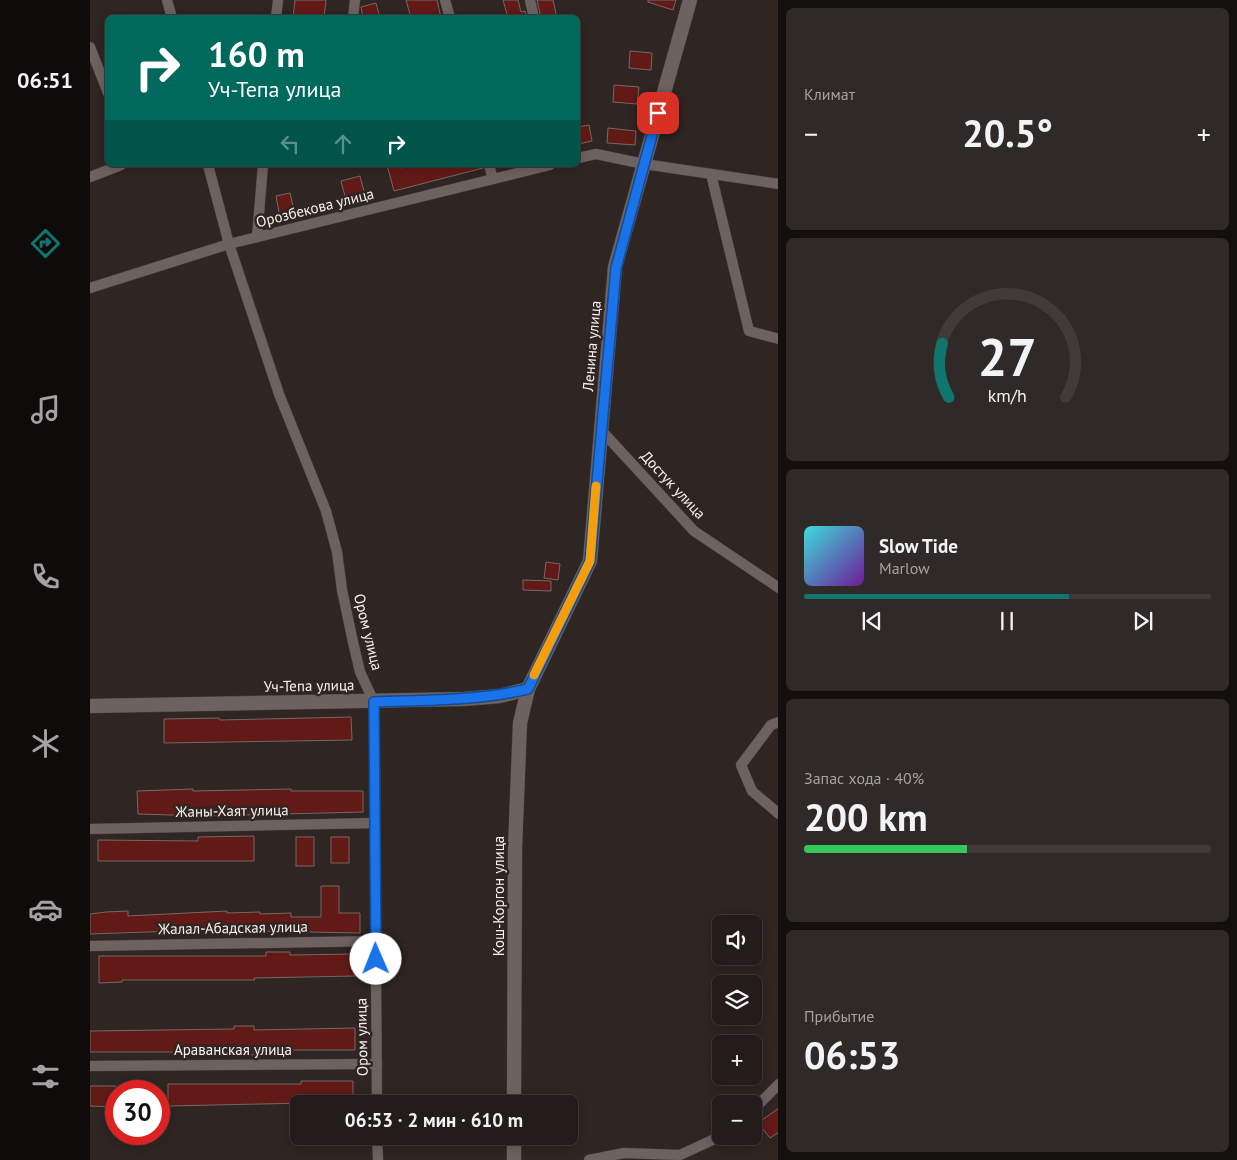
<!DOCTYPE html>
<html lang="ru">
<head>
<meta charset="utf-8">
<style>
	:root { --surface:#231c1a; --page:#2f2927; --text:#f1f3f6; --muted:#a3a1a2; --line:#403a39; --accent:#0f766e }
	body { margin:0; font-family:"PT Sans",sans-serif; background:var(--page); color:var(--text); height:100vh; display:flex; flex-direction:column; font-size:19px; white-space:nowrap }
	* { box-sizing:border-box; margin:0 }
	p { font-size:16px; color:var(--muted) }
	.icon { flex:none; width:28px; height:28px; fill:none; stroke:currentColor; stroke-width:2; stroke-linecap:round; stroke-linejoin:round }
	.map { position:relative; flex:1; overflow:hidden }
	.details { display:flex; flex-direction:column; gap:8px; padding:8px; background:#130f0e; width:459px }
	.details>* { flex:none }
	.banner { position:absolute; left:15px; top:15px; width:475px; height:152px; border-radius:8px; box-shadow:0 2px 12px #0003,0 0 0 1px var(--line); background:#00695c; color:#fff; overflow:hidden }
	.fabs { position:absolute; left:622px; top:915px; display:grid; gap:10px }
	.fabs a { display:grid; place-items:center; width:50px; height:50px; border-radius:8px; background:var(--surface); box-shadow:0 2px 12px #0003,0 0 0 1px var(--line); font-size:25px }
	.speed { position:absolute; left:15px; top:1080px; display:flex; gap:10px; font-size:25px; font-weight:700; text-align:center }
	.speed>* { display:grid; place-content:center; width:65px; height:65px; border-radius:50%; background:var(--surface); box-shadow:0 2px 12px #0003,0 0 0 1px var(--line); line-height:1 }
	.speed .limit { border:8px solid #d22; background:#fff; color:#111 }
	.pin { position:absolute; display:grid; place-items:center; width:42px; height:42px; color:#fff; margin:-21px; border-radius:10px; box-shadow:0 2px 8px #0006 }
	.me { position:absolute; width:55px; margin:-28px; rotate:359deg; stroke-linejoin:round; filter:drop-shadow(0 0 4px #0008) }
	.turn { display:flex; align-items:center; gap:18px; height:105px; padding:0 20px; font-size:22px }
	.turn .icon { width:65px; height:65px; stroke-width:2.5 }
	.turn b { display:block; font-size:35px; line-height:42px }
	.lanes { display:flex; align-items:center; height:48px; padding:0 20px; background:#0003; justify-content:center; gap:25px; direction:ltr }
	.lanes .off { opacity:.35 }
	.big { font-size:38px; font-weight:800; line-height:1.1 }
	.details .widget { flex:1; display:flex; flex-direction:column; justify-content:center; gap:8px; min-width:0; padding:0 18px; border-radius:8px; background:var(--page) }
	.details .dial { align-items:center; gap:0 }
	.dial svg { height:130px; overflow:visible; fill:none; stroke:var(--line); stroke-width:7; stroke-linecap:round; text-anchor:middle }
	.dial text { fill:var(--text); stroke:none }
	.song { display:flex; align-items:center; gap:15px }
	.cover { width:60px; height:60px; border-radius:8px; background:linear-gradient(135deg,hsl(180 70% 55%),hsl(280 70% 35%)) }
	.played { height:5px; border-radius:2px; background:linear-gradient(90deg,var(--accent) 65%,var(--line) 65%) }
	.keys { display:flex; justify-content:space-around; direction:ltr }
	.heat { display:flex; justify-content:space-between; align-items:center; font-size:28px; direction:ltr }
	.charge { height:8px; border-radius:4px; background:linear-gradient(90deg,#34c759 40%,var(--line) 0) }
	.trip { position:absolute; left:200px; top:1095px; width:288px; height:50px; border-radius:8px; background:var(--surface); box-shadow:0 2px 12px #0003,0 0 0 1px var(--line); font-weight:800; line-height:50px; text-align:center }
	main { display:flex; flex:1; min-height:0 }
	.tab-bar { display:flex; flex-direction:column; width:90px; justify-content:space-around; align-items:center; background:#0e0b0a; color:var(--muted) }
	.tab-bar .icon { width:35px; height:35px }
	.tab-bar .current { color:var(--accent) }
	.tab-bar b { font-size:22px; color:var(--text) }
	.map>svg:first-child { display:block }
</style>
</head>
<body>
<main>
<nav class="tab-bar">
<b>06:51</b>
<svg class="icon current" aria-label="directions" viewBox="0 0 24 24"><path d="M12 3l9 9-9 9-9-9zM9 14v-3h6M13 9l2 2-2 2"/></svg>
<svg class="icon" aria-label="music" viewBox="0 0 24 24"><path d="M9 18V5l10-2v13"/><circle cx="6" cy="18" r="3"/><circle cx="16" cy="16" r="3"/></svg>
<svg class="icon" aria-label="phone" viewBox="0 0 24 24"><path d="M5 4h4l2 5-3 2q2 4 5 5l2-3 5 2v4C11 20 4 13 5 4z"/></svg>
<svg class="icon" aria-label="climate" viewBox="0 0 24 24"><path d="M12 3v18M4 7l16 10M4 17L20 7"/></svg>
<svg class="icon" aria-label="car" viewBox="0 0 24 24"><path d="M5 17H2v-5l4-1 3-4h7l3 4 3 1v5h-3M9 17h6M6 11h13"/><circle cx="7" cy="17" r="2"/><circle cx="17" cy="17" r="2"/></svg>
<svg class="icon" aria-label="filters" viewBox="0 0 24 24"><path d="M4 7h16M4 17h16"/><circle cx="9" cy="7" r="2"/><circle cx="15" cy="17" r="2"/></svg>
</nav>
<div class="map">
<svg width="689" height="1160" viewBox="0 0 689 1160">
	<rect width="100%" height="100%" fill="#2f2523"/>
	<!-- building -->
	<g fill="#621a17" stroke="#756866">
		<path d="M205 0H236L234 18H203Z"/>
		<path d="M316 0H347L351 18H321Z"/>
		<path d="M413 0H428L431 12 435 11 437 18H418Z"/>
		<path d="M447 0H463L467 18H451Z"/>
		<path d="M558 0H586L583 10 558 2Z"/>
		<path d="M286 3 290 18H273L271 7Z"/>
		<path d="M540 51 562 53 561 70 539 68Z"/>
		<path d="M524 85 549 87 547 104 523 102Z"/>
		<path d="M499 125 502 141 488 144V127Z"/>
		<path d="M518 128 546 131 545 145 517 143Z"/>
		<path d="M297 165H310L311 168 324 165H392L393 168 304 191Z"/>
		<path d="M270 176 276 199 257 204 251 181Z"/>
		<path d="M200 193 205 215 190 218 186 196Z"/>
		<path d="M456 562 470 564 468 580 454 578Z"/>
		<path d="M433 580 461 581V591L433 590Z"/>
		<path d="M261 717 262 740 74 743V719L129 718 130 720Z"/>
		<path d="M103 789V791L201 789V791H273V812L114 816 48 814 47 791Z"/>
		<path d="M164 836V861H8V840L108 841V837Z"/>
		<rect x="206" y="837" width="18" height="29"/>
		<rect x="241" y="837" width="18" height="26"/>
		<path d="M231 886H249V913H270V933L115 930 0 934V914L16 912 38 911V916L137 911V913L170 912V914L201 913V917H231Z"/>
		<path d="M176 952H200V955L265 954 266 976 164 978 165 980H32V982L9 983V956H176Z"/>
		<path d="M144 1026H164V1030L265 1028V1050H199V1052H164V1055H144V1052H0V1031L144 1029Z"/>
		<path d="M211 1081H263V1102L78 1106V1084H211Z"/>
		<path d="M0 1086H26V1107L0 1106Z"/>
		<path d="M689 1108V1132L680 1138 668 1123Z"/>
	</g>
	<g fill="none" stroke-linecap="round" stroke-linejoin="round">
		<defs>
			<g id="street">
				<path d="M77 0 82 18"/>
				<path d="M355 0 360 18"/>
				<path d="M440 0 444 18"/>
				<path d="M186 18 188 0"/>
				<path d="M263 18 265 0"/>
				<path d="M0 47 18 93"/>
				<path d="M488 158 506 154 554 164 689 184"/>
				<path d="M118 165 139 244 189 394 236 511 247 552 252 590 263 642 270 672 284 702 287 1104"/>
				<path d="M399 165 403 179"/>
				<path d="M621 174 659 331 689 339"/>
				<path d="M0 177 31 165"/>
				<path d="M167 237 173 165"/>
				<path d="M0 288 139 244 460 165"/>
				<path d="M511 430 604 531 689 588"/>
				<path d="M689 722 681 725 651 765 662 791 689 814"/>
				<path d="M0 829 285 823"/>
				<path d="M0 946 286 941"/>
				<path d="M0 1066 287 1064"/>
				<path d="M664 1109 689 1084"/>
				<path d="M287 1136 288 1160"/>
				<path d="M499 1160 534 1153 590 1155 631 1136"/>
			</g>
			<g id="secondary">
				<path d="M0 706 374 699 410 696 438 689"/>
				<path d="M424 1104 425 848 430 723 438 689 500 561 525 267 600 0"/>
				<path d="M424 1160V1136"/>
			</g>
		</defs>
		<!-- street casing -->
		<use href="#street" stroke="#49403f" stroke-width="11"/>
		<!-- secondary casing -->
		<use href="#secondary" stroke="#49403f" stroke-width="15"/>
		<!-- street -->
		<use href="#street" stroke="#6e6261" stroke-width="10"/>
		<!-- secondary -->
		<use href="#secondary" stroke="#6e6261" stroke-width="14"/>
	</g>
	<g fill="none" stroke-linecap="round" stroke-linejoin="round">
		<defs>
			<path id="route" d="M286 959 284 702C335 700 387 701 438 689L500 561 526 268 568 113"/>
		</defs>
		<!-- route casing -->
		<use href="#route" stroke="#114b97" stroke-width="12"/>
		<!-- route -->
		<use href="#route" stroke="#1a73e8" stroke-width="9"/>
		<!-- slow -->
		<path stroke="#f59e0b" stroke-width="9" d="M444 675 500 561 506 486"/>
	</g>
	<g text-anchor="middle" stroke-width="5" stroke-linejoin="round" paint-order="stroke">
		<!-- street labels -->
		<g font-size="15" fill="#f9f1f0" stroke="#2f2523">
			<text transform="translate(225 208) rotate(-14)" y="5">Орозбекова улица</text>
			<text transform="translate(502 346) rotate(-85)" y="5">Ленина улица</text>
			<text transform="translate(583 485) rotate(47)" y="5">Достук улица</text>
			<text transform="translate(278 632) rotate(76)" y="5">Ором улица</text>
			<text transform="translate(219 686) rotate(-1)" y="5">Уч-Тепа улица</text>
			<text transform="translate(142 811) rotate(-1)" y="5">Жаны-Хаят улица</text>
			<text transform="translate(409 896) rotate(-90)" y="5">Кош-Коргон улица</text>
			<text transform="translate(143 928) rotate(-1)" y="5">Жалал-Абадская улица</text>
			<text transform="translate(272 1037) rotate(-91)" y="5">Ором улица</text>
			<text x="143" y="1055">Араванская улица</text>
		</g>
	</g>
</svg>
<div class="fabs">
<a><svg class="icon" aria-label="sound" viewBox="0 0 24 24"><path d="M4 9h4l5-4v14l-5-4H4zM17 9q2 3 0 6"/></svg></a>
<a><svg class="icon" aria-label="layers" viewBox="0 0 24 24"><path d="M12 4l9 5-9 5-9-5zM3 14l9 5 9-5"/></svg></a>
<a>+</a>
<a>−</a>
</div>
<div class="speed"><div class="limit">30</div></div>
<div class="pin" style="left:568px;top:113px;background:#d93025"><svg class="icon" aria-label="arrive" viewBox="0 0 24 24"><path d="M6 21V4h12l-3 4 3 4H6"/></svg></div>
<svg class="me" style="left:286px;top:959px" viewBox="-20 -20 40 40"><circle r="19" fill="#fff"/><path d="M0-13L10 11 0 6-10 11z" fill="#1a73e8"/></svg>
<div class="trip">06:53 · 2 мин · 610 m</div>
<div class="banner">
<div class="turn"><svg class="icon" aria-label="right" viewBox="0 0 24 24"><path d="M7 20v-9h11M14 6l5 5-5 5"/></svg><div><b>160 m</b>Уч-Тепа улица</div></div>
<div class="lanes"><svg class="icon off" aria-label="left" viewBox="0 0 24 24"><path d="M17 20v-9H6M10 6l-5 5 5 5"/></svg><svg class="icon off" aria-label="ahead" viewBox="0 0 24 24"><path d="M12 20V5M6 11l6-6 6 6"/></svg><svg class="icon" aria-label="right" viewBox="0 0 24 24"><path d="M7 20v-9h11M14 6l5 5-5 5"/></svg></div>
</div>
</div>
<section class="details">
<div class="widget"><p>Климат</p>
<div class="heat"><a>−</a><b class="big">20.5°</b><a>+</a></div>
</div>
<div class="widget dial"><svg viewBox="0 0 100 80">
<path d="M14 69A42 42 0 1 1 86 69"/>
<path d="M14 69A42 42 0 0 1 10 36" stroke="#0f766e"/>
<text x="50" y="56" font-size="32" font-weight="700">27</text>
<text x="50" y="72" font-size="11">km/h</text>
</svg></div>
<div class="widget">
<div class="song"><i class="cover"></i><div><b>Slow Tide</b><p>Marlow</p></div></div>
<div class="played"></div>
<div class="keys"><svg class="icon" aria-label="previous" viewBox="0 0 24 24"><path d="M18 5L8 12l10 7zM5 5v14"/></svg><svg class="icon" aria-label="pause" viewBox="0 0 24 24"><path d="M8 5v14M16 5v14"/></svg><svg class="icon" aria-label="next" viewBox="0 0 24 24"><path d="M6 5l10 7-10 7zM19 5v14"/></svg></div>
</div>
<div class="widget"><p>Запас хода · 40%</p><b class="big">200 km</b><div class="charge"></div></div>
<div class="widget"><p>Прибытие</p><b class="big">06:53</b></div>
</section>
</main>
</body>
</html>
